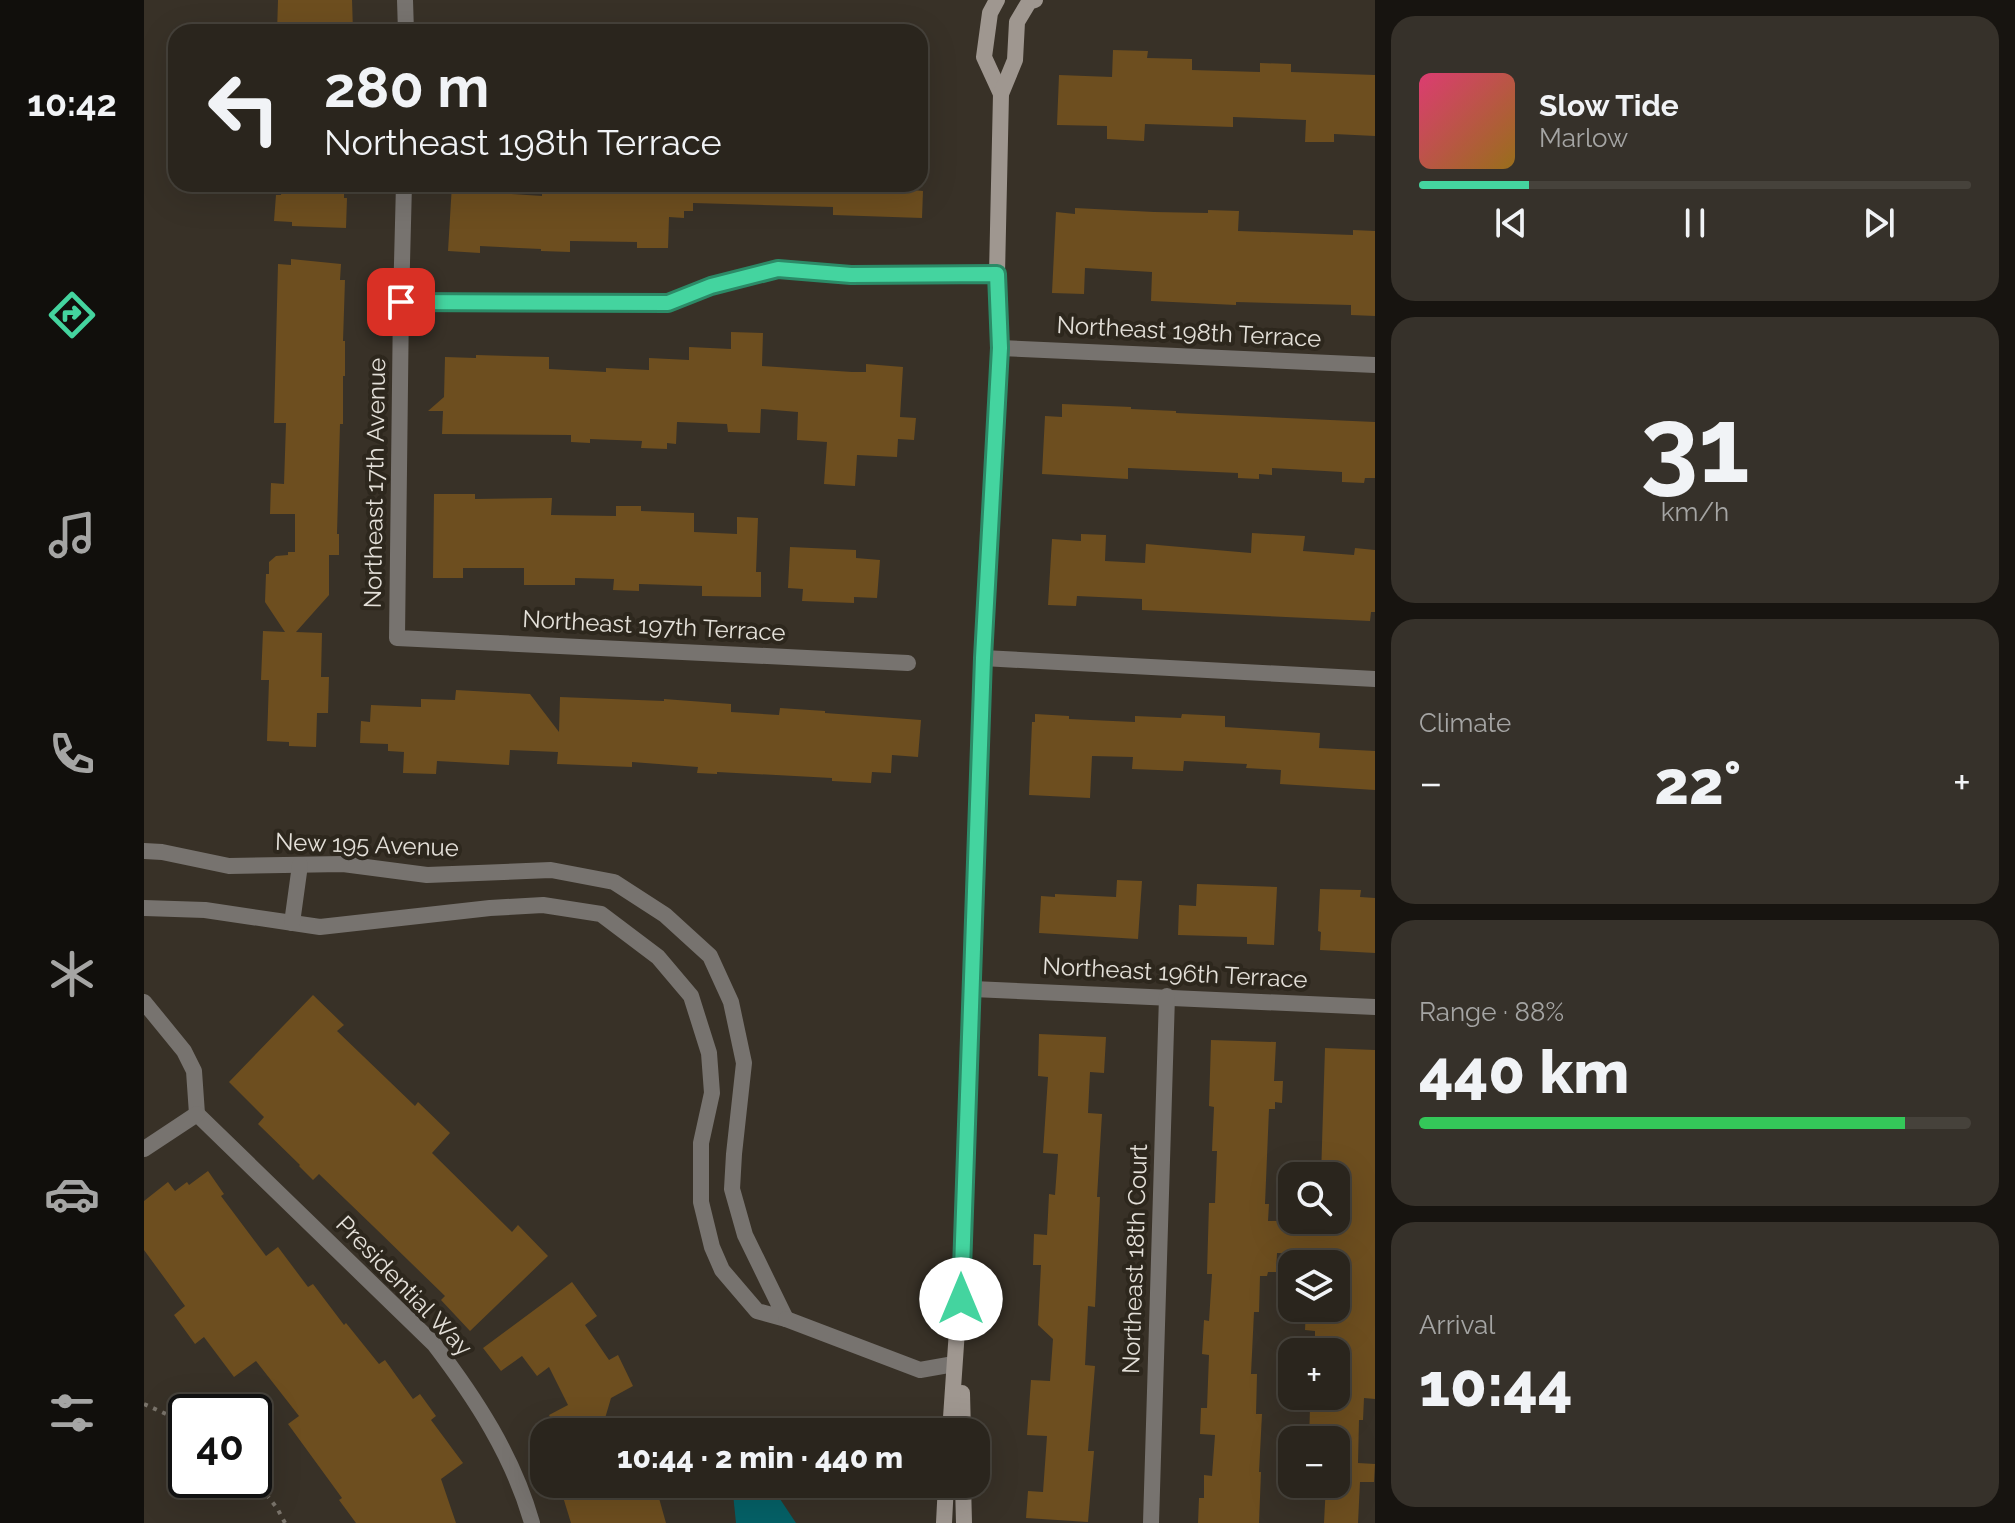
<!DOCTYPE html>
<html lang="en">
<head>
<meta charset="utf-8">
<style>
	:root { --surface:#2a251d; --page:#36312a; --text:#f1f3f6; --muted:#a5a5a4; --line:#46423b; --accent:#44d49f }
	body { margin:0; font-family:Raleway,sans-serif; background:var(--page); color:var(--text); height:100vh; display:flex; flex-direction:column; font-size:30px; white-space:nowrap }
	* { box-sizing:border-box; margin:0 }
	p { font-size:26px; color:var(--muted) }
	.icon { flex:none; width:44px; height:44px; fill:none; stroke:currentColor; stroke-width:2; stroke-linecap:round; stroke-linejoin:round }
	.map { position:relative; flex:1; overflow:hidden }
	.drawer { display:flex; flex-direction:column; gap:16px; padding:16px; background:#171410; width:640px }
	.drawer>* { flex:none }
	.guide { position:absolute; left:24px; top:24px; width:760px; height:168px; border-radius:24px; box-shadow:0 8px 32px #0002,0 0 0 2px var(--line); background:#2a251d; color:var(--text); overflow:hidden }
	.fabs { position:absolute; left:1134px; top:1162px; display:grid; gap:16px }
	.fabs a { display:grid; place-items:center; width:72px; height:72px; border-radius:16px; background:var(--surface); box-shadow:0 8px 32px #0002,0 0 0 2px var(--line); font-size:40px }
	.speed { position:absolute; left:24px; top:1394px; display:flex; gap:16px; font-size:40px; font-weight:700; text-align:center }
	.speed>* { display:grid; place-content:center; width:104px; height:104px; border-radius:50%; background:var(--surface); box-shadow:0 8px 32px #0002,0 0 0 2px var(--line); line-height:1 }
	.speed .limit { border:4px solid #111; border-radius:12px; background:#fff; color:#111 }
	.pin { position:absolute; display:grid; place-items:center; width:68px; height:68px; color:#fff; margin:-34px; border-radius:16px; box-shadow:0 4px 12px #0006 }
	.me { position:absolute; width:88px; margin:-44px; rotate:0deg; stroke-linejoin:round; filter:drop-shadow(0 0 6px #0008) }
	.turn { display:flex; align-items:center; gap:28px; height:168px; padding:0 24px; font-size:36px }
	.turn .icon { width:104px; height:104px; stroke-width:2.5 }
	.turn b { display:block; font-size:56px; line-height:68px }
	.big { font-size:60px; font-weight:800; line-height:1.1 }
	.drawer .widget { flex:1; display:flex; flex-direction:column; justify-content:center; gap:12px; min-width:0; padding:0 28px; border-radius:24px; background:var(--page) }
	.drawer .dial { align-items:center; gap:0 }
	.dial b { font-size:104px; line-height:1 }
	.song { display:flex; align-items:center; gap:24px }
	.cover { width:96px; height:96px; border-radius:12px; background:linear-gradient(135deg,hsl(340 70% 55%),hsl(40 70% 35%)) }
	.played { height:8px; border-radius:4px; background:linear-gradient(90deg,var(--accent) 20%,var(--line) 20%) }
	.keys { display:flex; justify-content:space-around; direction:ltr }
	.heat { display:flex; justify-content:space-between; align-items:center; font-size:44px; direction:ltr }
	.charge { height:12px; border-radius:6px; background:linear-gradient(90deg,#34c759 88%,var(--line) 0) }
	.trip { position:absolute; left:386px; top:1418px; width:460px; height:80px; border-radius:24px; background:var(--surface); box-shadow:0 8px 32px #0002,0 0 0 2px var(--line); font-weight:800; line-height:80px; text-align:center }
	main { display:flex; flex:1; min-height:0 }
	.menu { display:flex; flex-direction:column; width:144px; justify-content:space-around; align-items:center; background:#110f0c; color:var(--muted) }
	.menu .icon { width:56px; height:56px }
	.menu .on { color:var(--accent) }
	.menu b { font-size:36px; color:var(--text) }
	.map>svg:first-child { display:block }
</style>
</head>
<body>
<main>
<nav class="menu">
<b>10:42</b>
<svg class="icon on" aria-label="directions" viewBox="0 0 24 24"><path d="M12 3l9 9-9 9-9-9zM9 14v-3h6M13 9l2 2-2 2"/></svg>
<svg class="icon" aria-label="music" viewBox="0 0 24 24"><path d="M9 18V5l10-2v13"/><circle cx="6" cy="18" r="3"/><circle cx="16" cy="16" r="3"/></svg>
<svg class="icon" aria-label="phone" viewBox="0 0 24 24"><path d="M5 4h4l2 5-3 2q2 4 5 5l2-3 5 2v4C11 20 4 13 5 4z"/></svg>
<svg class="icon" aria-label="climate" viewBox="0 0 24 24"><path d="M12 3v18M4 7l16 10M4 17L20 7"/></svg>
<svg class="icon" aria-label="car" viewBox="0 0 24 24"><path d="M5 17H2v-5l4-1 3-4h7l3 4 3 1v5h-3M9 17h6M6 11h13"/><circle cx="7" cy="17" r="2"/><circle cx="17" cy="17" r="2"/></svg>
<svg class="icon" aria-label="filters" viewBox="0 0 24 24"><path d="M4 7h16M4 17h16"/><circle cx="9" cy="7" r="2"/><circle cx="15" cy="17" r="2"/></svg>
</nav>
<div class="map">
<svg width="1231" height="1523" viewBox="0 0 1231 1523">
	<rect width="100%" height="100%" fill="#383127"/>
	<!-- water -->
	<path fill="#056167" d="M588 1484H626L652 1523H592Z"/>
	<!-- building -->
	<g fill="#6d4e1f">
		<path d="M134 0H208L209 32H133Z"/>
		<path d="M969 50 1004 51 1003 58 1048 59V70L1116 72V63L1147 64V72L1231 75V136L1190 134V142H1161L1162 120 1089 117V127L1001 124 1000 141 963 139V126L913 125 915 75 968 77Z"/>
		<path d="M138 184H200V198H203L202 228 148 226V222L130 221 132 195H137Z"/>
		<path d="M308 184H341L340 192 398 196V184H769L768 190 779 191 778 218 689 215V207L549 203V211H540V218L525 217 524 248H493V242L426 241V252L397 251V249L336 246V253L304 251Z"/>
		<path d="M931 208 1010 212 1064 213V210L1095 211 1094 231 1209 235V230L1231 231V316L1207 315V305L1092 302V305L1007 301 1008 272 941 268 940 294 908 293 912 212 931 214Z"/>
		<path d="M147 259 197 264 196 280H201L199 341H201V376H199V424H196L193 534H195V555H185V595L152 632 178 633 177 677H185L184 713H173L172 747 145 746V742L123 741 125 680H117L119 631 141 632 121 602 122 574H125V562L132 556 144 555V552H151V514H126L127 483 140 484 142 423H130L134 264 147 265Z"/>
		<path d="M587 332 619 333 618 366 708 372H722V364L759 367 756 417 772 418 770 440 754 439 753 457 713 455 711 486 680 484 683 442 653 440 654 412 617 409 616 433 584 432 583 424 533 422 532 444 523 443V449L497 448 498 441 446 439V443L427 442V435L298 434 299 411H284L300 397 301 357 332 358V355L405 357V369L462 372V368L505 370V358L545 360V347L587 349Z"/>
		<path d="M918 404 987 407V409L1032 411V413L1231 422V478H1221L1220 483 1198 482V472L1128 468V475L1115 474V479L1094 478V473L984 468V479L898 474 901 416 918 417Z"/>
		<path d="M290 494H331V499L408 498 407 515 472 516V506H497V511L550 513V532L593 534V517L614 518 612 572H617V597L558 596V586L495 584V591L469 590 470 579 431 578V585H380V568H319V578H289Z"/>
		<path d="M1108 533 1161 536 1159 551 1210 555 1211 548 1231 550V612H1227L1226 621 998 610V599L933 596 932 606 904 605 908 539 937 541V534L962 535 961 561 1001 563 1002 544 1107 553Z"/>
		<path d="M646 547 712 550V558L736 560 733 598 710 597V603L658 601 659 589 644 588Z"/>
		<path d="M312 690 386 694 415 732 416 697 520 701V699L587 704V712L635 715 636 708 681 711V713L777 720 774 757 748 755 747 773 728 772 727 783 688 781V778L573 772V774L553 773 554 767 488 762V767L413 764 414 752 366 750 365 765 293 761 292 774 259 773 260 752 244 751V744L216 743 217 721 226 722 227 705 277 707V699L311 700Z"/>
		<path d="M891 714 925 716V719L991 722V716L1037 718 1038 714 1081 716V727L1176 733 1175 748 1231 751V790L1136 784 1137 770 1102 768 1103 764 1040 761 1039 771 988 769 989 757 948 756 946 798 885 795 888 722H891Z"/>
		<path d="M973 880 998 881 994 939 895 933 897 896 911 897V894L972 897Z"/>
		<path d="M1053 884 1133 887 1130 945 1103 944V937L1034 935 1035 905 1052 906Z"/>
		<path d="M1176 889 1217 890 1216 897 1231 898V953L1176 950 1177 932 1174 931Z"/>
		<path d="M169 995 200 1025 193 1031 271 1106 274 1102 306 1133 288 1153 368 1232 374 1225 404 1256 326 1331 297 1300 301 1296 229 1226 175 1174 169 1180 155 1166 156 1165 114 1124 120 1117 85 1082Z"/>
		<path d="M895 1034 962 1037 960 1073 946 1072 944 1113 958 1114 953 1197H956L951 1307 944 1306 941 1365 951 1366 944 1451H950L944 1522 882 1518 884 1491 899 1492 903 1436 883 1435 887 1380 906 1381 909 1339 894 1325 897 1265H889L890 1234 903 1235 905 1194 911 1195 914 1154 899 1153 904 1077 894 1076Z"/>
		<path d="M1067 1040 1132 1042 1130 1081H1139L1138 1103 1131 1102V1109H1125L1121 1204H1125L1124 1221 1192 1220V1176H1177L1181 1048 1231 1050V1399L1220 1398 1219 1420H1215L1214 1463 1231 1464 1230 1482H1216L1214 1523H1180L1182 1484H1192V1440H1165L1166 1408H1173V1396H1192V1352H1187V1338H1171V1331L1161 1330 1162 1308H1192V1264H1189V1254L1133 1253 1132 1272H1124L1123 1276H1116L1115 1312H1110L1107 1374H1113L1112 1414H1118L1115 1472H1117L1115 1523H1054L1055 1498H1060V1475L1068 1476 1071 1435 1056 1434 1057 1408H1063L1065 1355 1058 1354 1060 1320 1065 1321 1068 1274H1063L1065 1203H1071L1073 1151H1068L1070 1107 1065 1106Z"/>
		<path d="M64 1171 80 1194 77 1196 122 1256 134 1247 164 1287 169 1284 200 1325 202 1323 235 1364 241 1360 269 1399 276 1394 292 1416 287 1420 319 1463 297 1479 312 1523H212L195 1500 198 1498 144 1424 155 1416 112 1361 90 1377 60 1337 51 1344 30 1315 41 1306 0 1250V1201L24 1182 31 1191 43 1182 45 1185Z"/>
		<path d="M428 1282 453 1316 441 1325 465 1360 474 1355 489 1386 467 1398 457 1432H414L405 1415 424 1405 405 1367 393 1376 378 1356 357 1371 339 1348Z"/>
		<path d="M415 1484H511L522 1523H427Z"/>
	</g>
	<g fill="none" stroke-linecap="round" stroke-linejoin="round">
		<!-- path -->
		<g stroke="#7a746b" stroke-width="4" stroke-dasharray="4 6" stroke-linecap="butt">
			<path d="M0 1404 42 1423"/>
			<path d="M110 1479 133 1508 141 1523"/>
		</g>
		<!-- street -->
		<g stroke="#77736f" stroke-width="16">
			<path d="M261 0 262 32"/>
			<path d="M260 184 257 302 253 638 764 663"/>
			<path d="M257 302 524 303 567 286 634 269 707 275 853 274"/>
			<path d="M856 348 1231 365"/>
			<path d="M839 658 1231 679"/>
			<path d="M0 851 18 852 85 866 199 864 283 875 407 870 470 882 521 915 566 956 587 1002 600 1063 590 1154 588 1189 601 1235 642 1319 613 1311 578 1270 568 1247 557 1202V1143L568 1093 565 1053 547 996 514 957 457 914 399 905 346 908 176 927 61 910 0 908"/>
			<path d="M148 923 156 865"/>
			<path d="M829 989 1231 1007"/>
			<path d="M0 1002 40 1051 50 1071 53 1114"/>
			<path d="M53 1114 290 1344C332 1399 369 1456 388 1523"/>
			<path d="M0 1149 53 1114"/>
			<path d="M642 1319 776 1370 810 1364"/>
			<path d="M1007 1523 1023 996"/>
		</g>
		<!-- secondary -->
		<g stroke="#9f9790" stroke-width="16">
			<path d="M853 0 846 13 840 57 857 94"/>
			<path d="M818 1393 819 1432"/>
			<path d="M806 1432 817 1272 829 989 839 658 856 348 853 274 857 94 871 60 873 22 885 2 891 0"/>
			<path d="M819 1484 820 1523"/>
			<path d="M800 1523 802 1484"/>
		</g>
	</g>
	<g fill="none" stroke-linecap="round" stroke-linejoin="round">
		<defs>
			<path id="route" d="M257 302 524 303 567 286 634 269 707 275 853 274 856 348 839 658 817 1299"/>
		</defs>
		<!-- route casing -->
		<use href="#route" stroke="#2c8a67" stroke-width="20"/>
		<!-- route -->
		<use href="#route" stroke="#44d49f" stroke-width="14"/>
	</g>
	<g text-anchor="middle" stroke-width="8" stroke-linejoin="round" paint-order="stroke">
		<!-- street labels -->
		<g font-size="24" fill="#e4e0d9" stroke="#2d271d">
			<text transform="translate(1045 332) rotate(3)" y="8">Northeast 198th Terrace</text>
			<text transform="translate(231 483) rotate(-89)" y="8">Northeast 17th Avenue</text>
			<text transform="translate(510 626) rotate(3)" y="8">Northeast 197th Terrace</text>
			<text transform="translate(223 845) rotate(2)" y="8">New 195 Avenue</text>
			<text transform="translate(1031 973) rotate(3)" y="8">Northeast 196th Terrace</text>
			<text transform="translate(991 1259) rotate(-88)" y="8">Northeast 18th Court</text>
			<text transform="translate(260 1286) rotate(46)" y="8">Presidential Way</text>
		</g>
	</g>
</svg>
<div class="fabs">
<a><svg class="icon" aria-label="search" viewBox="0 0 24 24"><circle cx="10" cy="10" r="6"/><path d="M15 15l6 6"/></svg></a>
<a><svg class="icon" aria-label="layers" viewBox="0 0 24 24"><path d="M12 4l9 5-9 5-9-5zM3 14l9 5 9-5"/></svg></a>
<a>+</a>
<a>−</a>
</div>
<div class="speed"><div class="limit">40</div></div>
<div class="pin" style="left:257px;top:302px;background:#d93025"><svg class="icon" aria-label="arrive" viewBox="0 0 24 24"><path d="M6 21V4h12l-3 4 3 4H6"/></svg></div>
<svg class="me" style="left:817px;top:1299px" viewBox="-20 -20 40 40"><circle r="19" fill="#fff"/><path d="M0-13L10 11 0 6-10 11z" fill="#44d49f"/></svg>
<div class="trip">10:44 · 2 min · 440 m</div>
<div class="guide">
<div class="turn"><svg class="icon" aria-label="left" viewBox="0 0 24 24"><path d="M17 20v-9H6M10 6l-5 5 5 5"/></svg><div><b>280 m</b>Northeast 198th Terrace</div></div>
</div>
</div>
<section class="drawer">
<div class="widget">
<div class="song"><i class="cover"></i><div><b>Slow Tide</b><p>Marlow</p></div></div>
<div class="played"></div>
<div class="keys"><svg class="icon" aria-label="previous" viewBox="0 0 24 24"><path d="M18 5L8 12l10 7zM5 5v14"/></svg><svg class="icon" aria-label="pause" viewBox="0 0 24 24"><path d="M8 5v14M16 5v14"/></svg><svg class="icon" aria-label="next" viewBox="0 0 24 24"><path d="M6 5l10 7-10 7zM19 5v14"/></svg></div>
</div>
<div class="widget dial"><b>31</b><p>km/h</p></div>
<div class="widget"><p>Climate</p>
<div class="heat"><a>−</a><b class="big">22°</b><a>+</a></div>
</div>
<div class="widget"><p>Range · 88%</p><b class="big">440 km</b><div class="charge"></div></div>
<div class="widget"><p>Arrival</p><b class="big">10:44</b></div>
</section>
</main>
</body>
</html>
